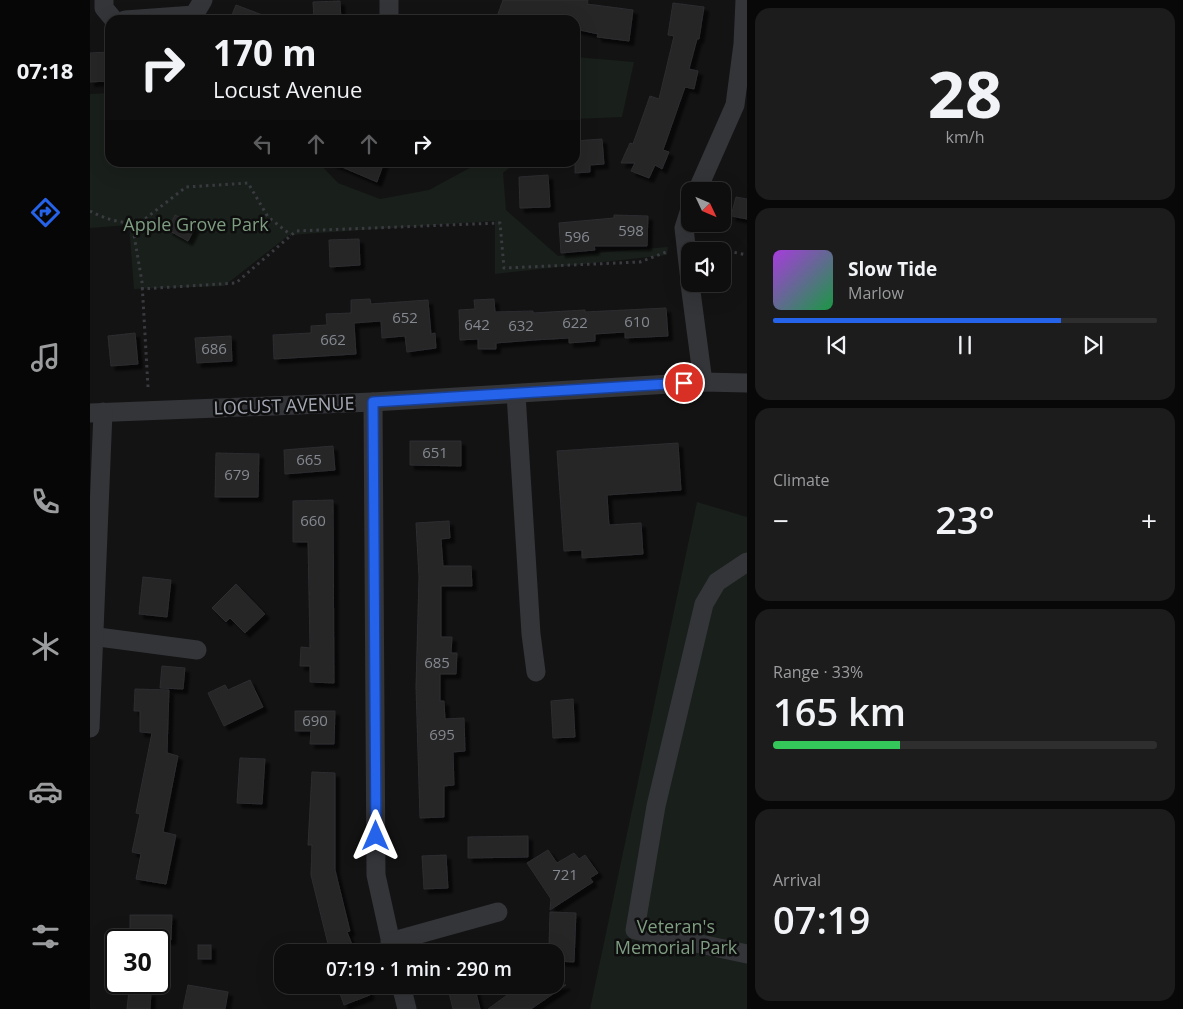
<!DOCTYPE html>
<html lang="en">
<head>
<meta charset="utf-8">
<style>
	:root { --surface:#0e0e0f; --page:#1c1c1d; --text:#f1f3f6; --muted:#9b9c9e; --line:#2e2e2f; --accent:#2563eb }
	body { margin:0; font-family:"Open Sans",sans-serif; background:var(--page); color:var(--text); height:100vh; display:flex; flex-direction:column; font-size:19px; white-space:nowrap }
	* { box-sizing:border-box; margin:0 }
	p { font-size:16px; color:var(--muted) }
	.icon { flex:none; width:28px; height:28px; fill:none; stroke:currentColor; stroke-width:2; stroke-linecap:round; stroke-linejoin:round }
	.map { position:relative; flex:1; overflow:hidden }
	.panel { display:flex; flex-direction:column; gap:8px; padding:8px; background:#080808; width:436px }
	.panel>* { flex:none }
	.guide { position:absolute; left:15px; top:15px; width:475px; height:152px; border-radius:15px; box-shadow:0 5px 20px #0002,0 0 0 1px var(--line); background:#0e0e0f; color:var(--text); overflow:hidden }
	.needle { width:32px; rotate:134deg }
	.tools { position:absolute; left:591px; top:182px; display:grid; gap:10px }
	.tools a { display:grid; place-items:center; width:50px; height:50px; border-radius:10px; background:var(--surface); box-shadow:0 5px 20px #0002,0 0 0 1px var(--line); font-size:25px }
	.speed { position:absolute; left:15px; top:929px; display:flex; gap:10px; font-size:25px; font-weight:700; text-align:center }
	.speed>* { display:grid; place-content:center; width:65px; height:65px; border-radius:50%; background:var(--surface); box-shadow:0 5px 20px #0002,0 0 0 1px var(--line); line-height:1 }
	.speed .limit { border:2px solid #111; border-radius:8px; background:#fff; color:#111 }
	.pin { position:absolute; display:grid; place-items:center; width:42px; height:42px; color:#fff; margin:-21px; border:2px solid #fff; border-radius:50%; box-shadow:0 1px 5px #0007 }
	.me { position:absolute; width:55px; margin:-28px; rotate:0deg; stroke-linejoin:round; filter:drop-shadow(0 0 4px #0008) }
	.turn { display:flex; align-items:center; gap:18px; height:105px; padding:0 25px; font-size:22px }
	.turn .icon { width:65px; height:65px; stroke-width:2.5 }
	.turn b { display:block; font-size:35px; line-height:42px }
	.lanes { display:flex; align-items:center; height:48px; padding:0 25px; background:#0003; justify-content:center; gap:25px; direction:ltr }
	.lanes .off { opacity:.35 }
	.big { font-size:38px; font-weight:600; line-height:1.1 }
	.panel .tile { flex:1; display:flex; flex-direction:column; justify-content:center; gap:8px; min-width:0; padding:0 18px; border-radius:15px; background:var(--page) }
	.panel .dial { align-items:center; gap:0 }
	.dial b { font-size:65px; line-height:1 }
	.song { display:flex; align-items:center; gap:15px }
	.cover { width:60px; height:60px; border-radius:8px; background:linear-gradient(135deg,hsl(280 70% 55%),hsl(140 70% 35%)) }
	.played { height:5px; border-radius:2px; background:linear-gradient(90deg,var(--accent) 75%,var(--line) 75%) }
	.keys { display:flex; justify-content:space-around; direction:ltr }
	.heat { display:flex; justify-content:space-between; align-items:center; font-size:28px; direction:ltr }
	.charge { height:8px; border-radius:4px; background:linear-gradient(90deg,#34c759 33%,var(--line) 0) }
	.trip { position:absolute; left:184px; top:944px; width:290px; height:50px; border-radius:15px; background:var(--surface); box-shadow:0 5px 20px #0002,0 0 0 1px var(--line); font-weight:600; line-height:50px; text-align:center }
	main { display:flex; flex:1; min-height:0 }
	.tab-bar { display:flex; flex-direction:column; width:90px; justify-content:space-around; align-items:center; background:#060606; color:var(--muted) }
	.tab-bar .icon { width:35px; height:35px }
	.tab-bar .active { color:var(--accent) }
	.tab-bar b { font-size:22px; color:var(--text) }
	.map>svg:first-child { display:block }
</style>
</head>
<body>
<main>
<nav class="tab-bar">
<b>07:18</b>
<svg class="icon active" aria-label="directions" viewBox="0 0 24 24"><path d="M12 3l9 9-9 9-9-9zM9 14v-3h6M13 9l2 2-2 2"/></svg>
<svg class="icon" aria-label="music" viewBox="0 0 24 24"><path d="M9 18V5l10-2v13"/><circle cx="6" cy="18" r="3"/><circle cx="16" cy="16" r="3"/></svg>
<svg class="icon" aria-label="phone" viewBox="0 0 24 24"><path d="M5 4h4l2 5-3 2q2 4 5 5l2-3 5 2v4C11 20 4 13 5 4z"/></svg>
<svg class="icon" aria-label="climate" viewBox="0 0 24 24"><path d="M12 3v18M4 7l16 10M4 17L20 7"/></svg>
<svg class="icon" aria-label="car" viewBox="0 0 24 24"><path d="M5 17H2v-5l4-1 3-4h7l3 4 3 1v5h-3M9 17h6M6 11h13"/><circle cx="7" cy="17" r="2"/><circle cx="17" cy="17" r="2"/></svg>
<svg class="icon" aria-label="filters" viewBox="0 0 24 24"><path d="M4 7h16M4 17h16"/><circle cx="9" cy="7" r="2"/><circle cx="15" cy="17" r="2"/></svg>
</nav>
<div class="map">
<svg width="657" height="1009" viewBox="0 0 657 1009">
	<defs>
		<filter id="shadow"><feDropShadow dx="4.5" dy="4.5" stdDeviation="1" flood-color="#0009"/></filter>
	</defs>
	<rect width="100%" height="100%" fill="#131314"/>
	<!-- green -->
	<g fill="#191f1a">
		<path d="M485 57 544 62 532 117 485 119Z"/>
		<path d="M20 93V162L229 163 248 183 290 199 339 190 389 163H425L413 173 416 210 468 256 578 247 577 255 405 274V221L199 235 134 286 44 289 39 225 0 228V94Z"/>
		<path d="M607 502 657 517V1009H500Z"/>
	</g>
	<!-- building -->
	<g fill="#262628" stroke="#2d2d30" filter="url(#shadow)">
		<path d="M413 0H498L497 4 543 10 539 41 507 37 508 34 485 29V20H426L408 14Z"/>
		<path d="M250 1 251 20H224L223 2Z"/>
		<path d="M583 3 614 7 609 39H607L599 69 608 71 604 89 595 87 573 150 579 152 572 169 565 165 559 178 541 171 545 163H531L540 143 543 144 560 96 569 99 584 36 578 35Z"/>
		<path d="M146 5 183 19V20H140Z"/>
		<path d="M20 52V81L0 82V53Z"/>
		<path d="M512 139 514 164 500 165V172L485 173V141Z"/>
		<path d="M240 162H294L287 182Z"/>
		<path d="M458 175 460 207 430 208 429 177Z"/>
		<path d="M646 197 657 199V219L641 216Z"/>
		<path d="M85 215 106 225 98 241 78 230Z"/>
		<path d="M524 215 558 216 557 246H504L505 250 471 253 469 223 524 218Z"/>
		<path d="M269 239 270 265 240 267 239 240Z"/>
		<path d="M280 299 281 304 338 300 341 334 345 333 346 348 317 352 315 336 292 338 291 321 264 323 266 354 184 359 183 335 221 333V326L237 325 236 314 261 313V300Z"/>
		<path d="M404 299 405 312 443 311V313L495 310V312L576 308 578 336 535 338V332L505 334V341L479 343V338L444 340 406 343V349H388V339L370 340 369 310 385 309 384 300Z"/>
		<path d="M45 333 48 364 21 366 18 336Z"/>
		<path d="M141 336 142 361 107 363 105 338Z"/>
		<path d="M320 441H371V466L320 465Z"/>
		<path d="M588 443 591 490 517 495 519 525 551 523 553 554 492 558V550L474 551 467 451Z"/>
		<path d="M243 446 245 470 195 474 194 450Z"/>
		<path d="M126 453 169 454 168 497H125Z"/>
		<path d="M243 500 244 683 220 682V666H210L211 647 220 648 218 542H203V501Z"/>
		<path d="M359 521 360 538 351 539 353 566H381L382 586H351V637H362L361 653H367L366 674H350V701H354L355 719 374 718 375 751 363 752 364 785 354 786V817L330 818 326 687 329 577 326 523Z"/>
		<path d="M53 577 81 580 77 617 49 614Z"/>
		<path d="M146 584 175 614 155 633 140 618 136 622 122 608Z"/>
		<path d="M72 666 95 668 93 689 70 688Z"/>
		<path d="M160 680 173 707 134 726 118 693 135 685 138 690Z"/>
		<path d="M45 689 79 690 77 753 88 756 73 832 86 835 76 884 46 879 51 854 42 852 50 814 46 813 62 733 50 732V711H44Z"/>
		<path d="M483 699 485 737 463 738 461 701Z"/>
		<path d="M205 711H245L244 744H220L221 731H205Z"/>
		<path d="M150 758 175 759 172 804 147 803Z"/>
		<path d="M222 772 245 773V870L260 931 257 932 265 952H240L221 875 222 845H218Z"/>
		<path d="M438 836V857L378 858V837Z"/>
		<path d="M458 850 467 863 484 853 489 859 495 855 508 873 500 878 503 882 460 910 461 899 437 863Z"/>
		<path d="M356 855 358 888 334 889 332 856Z"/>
		<path d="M460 912 486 913 484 962 465 961V946H459Z"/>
		<path d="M40 915H82L81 940H40Z"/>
		<rect x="108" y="945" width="13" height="14"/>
		<path d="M98 985 138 992 135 1009H93Z"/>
		<path d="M247 985H276L280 995 254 1005Z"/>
		<path d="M357 985H384L390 1009H363Z"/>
		<path d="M431 985H476L441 1009H398Z"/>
		<path d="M39 991 61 993 60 1009H37Z"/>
	</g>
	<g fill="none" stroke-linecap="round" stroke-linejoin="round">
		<!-- path -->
		<g stroke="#3a3b40" stroke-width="3" stroke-dasharray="2.5 4" stroke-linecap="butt">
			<path d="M0 211C15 219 34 225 51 222L96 187 158 183 178 217 201 235"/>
			<path d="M42 223 52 282 58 387"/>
			<path d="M619 247 657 255"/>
			<path d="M51 289 146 283 206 231 410 223 414 268 550 262 579 251"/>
		</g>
		<!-- minor -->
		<g stroke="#343539" stroke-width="19">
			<path d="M14 0V8L24 20"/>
			<path d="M299 0V20"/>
			<path d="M35 20 104 15 113 0"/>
			<path d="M607 191 645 105 653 44 655 0"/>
			<path d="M600 209 594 228 600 281"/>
			<path d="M600 284 613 382"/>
			<path d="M426 394 441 634 446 672"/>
			<path d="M283 402 286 875 303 952"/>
			<path d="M0 413 283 402 613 382 657 383"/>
			<path d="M657 562 627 582 614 604 566 806 545 930 657 954"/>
			<path d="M0 636 107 650"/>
			<path d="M0 728 13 412"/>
			<path d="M300 942 408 912"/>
			<path d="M311 985 317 1009"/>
		</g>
	</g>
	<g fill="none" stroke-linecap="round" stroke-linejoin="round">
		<defs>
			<path id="route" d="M286 836 283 402 594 383"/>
		</defs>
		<!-- route casing -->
		<use href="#route" stroke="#184099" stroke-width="12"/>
		<!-- route -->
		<use href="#route" stroke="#2563eb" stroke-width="9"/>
	</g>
	<g text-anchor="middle" stroke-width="5" stroke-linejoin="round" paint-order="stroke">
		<!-- number labels -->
		<g font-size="15" fill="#848890">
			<text x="541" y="236">598</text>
			<text x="487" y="242">596</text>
			<text x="315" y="323">652</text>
			<text x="547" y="327">610</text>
			<text x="485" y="328">622</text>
			<text x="387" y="330">642</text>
			<text x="431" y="331">632</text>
			<text x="243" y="345">662</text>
			<text x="124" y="354">686</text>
			<text x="345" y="458">651</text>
			<text x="219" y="465">665</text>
			<text x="147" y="480">679</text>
			<text x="223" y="526">660</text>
			<text x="347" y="668">685</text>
			<text x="225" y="726">690</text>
			<text x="352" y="740">695</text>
			<text x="475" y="880">721</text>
		</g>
		<!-- park labels -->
		<g font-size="18" fill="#7e9d81" stroke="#0e0e0f">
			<text x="106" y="231">Apple Grove Park</text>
			<text x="586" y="933">Veteran's<tspan x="586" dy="21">Memorial Park</tspan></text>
		</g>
		<!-- street labels -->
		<g font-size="18" fill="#a5a9b4" stroke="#0e0e0f">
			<text transform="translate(194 406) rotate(-2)" y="6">LOCUST AVENUE</text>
		</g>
	</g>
</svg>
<div class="tools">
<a><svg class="needle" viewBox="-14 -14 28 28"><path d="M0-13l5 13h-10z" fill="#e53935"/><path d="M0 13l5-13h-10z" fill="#9b9c9e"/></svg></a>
<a><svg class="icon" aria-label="sound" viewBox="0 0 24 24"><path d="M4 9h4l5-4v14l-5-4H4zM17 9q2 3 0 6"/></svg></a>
</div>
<div class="speed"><div class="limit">30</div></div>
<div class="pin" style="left:594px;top:383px;background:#d93025"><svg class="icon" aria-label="arrive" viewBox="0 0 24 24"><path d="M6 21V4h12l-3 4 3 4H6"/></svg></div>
<svg class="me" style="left:286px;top:836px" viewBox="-20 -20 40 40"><path d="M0-17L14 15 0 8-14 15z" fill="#2563eb" stroke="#fff" stroke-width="4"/></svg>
<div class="trip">07:19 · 1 min · 290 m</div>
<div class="guide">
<div class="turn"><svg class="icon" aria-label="right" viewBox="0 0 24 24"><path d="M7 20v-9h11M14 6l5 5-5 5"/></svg><div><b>170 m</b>Locust Avenue</div></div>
<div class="lanes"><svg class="icon off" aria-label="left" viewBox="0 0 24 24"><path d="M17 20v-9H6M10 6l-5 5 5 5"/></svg><svg class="icon off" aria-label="ahead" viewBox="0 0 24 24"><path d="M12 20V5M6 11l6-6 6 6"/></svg><svg class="icon off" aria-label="ahead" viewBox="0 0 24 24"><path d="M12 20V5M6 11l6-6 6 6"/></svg><svg class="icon" aria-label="right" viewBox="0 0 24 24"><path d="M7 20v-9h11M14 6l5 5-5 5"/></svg></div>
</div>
</div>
<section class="panel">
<div class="tile dial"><b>28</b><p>km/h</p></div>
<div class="tile">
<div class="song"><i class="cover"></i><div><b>Slow Tide</b><p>Marlow</p></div></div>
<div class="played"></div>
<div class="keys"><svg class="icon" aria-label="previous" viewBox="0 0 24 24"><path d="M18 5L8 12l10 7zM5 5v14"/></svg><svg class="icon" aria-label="pause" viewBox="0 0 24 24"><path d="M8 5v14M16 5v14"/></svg><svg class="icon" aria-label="next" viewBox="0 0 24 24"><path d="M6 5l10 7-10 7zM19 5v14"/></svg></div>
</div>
<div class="tile"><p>Climate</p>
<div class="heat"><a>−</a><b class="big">23°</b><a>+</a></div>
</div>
<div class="tile"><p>Range · 33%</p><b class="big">165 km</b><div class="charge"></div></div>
<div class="tile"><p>Arrival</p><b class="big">07:19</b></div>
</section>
</main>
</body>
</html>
